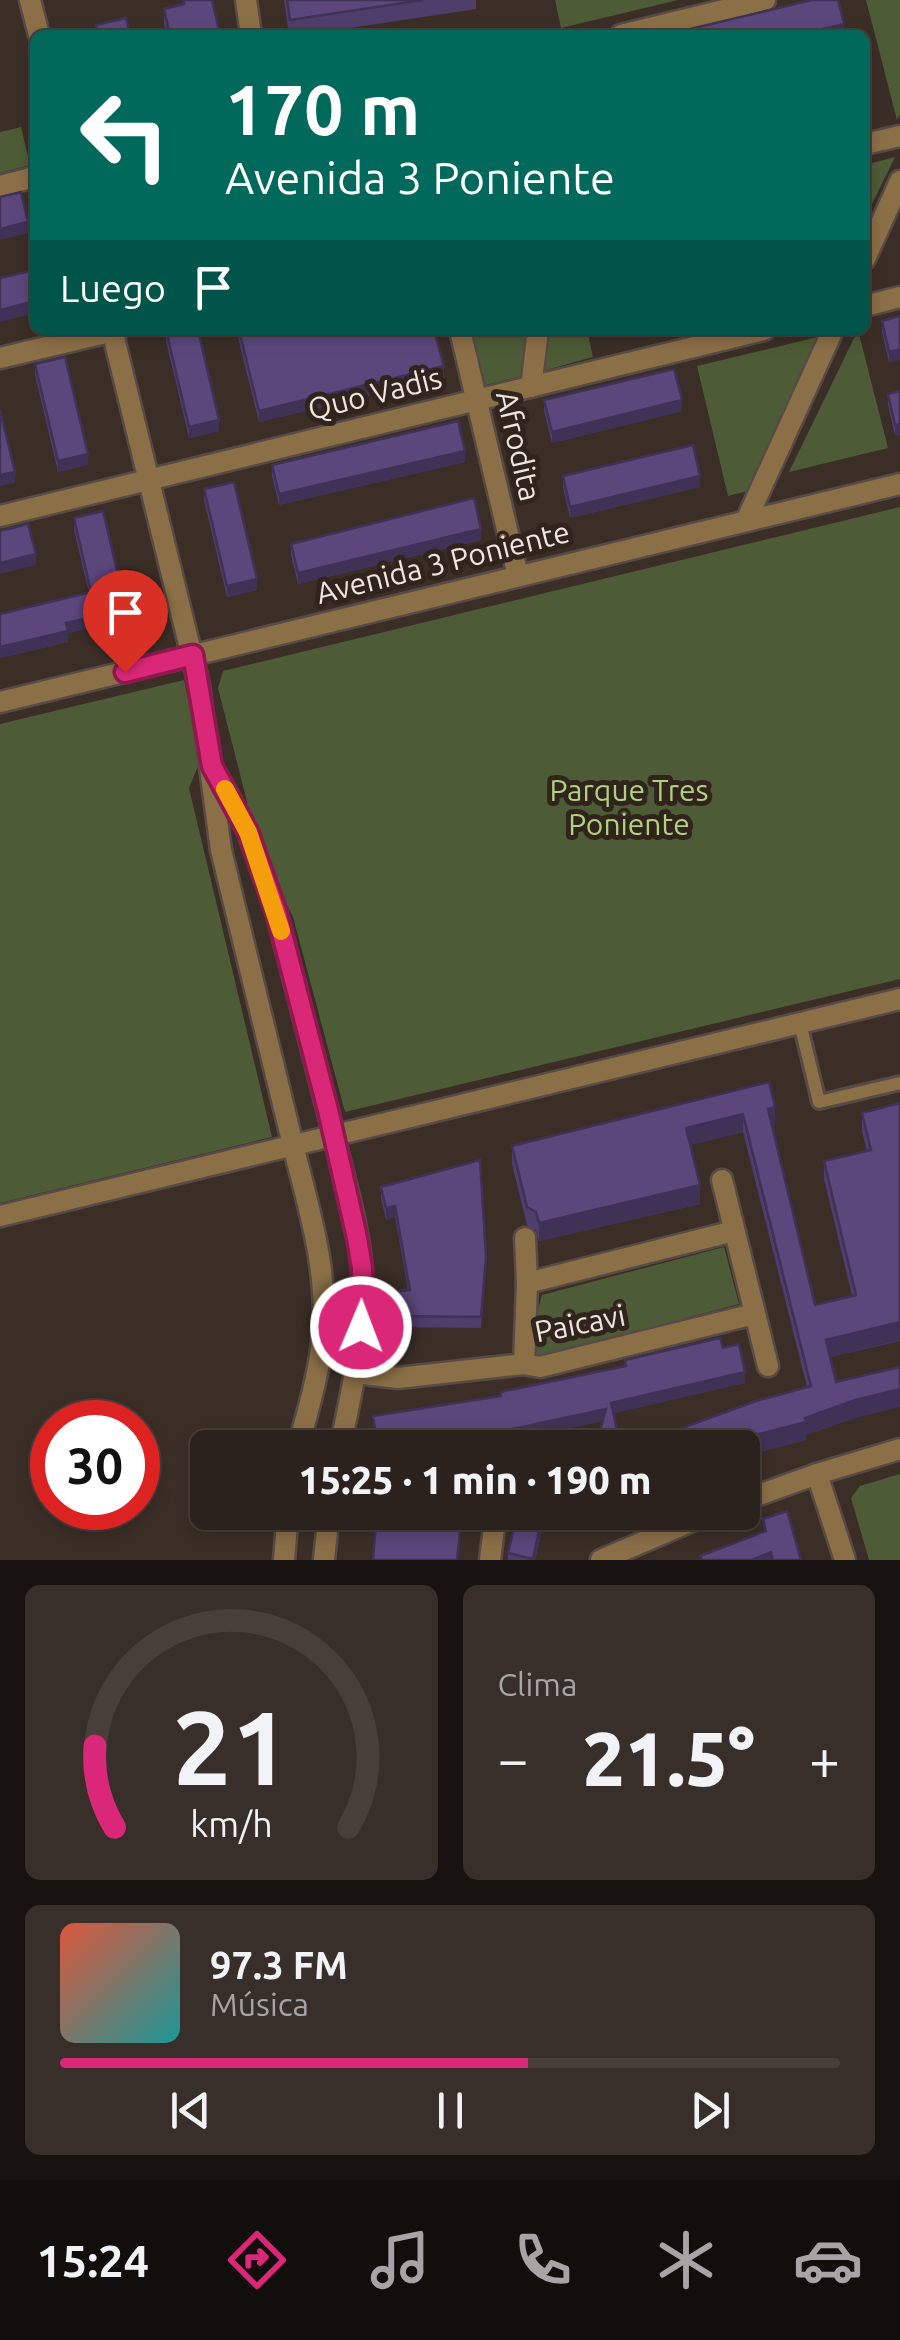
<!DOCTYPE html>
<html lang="es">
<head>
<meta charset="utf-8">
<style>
	:root { --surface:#2c221d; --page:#382f2a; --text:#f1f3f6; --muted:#a6a4a4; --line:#483f3b; --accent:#db2777 }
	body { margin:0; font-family:Ubuntu,sans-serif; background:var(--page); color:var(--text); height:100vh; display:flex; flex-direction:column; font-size:38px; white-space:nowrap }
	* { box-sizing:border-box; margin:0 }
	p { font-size:32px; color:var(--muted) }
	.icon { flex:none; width:55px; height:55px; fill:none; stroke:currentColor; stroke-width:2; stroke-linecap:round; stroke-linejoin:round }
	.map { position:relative; height:1560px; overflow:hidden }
	.drawer { display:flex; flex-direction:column; gap:25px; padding:25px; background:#181310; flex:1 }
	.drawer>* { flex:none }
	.banner { position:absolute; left:30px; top:30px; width:840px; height:305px; border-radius:15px; box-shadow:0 5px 15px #0003,0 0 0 2px var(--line); background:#00695c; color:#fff; overflow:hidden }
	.speed { position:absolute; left:30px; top:1400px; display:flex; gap:20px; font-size:50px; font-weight:700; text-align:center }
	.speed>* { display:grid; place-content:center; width:130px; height:130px; border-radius:50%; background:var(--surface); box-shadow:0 5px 15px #0003,0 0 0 2px var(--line); line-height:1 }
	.speed .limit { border:15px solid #d22; background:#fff; color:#111 }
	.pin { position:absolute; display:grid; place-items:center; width:85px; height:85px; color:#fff; margin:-102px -42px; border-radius:50% 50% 50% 0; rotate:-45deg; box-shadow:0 0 10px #0007 }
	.pin .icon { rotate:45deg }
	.me { position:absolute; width:110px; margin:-55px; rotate:1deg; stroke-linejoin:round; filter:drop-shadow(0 0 8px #0008) }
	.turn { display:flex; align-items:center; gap:35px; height:210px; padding:0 30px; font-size:45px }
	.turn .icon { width:130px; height:130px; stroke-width:2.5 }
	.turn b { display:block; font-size:70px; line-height:85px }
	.then { display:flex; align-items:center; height:95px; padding:0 30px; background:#0003; gap:20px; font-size:38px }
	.big { font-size:75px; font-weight:800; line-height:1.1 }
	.drawer .card { flex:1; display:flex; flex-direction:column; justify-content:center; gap:15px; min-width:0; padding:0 35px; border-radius:15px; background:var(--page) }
	.drawer .dial { align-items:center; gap:0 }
	.dial svg { height:260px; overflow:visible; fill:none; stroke:var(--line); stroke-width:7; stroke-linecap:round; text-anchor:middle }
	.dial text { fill:var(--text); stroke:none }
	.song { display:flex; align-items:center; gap:30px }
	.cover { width:120px; height:120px; border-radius:15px; background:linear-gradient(135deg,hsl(10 70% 55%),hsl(180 70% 35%)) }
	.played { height:10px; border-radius:5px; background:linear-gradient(90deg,var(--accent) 60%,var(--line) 60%) }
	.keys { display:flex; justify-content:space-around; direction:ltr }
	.heat { display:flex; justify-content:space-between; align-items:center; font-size:55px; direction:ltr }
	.drawer .tiles { flex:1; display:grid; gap:25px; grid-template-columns:1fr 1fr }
	.card:last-child { grid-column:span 2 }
	.trip { position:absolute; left:190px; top:1430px; width:570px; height:100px; border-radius:15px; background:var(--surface); box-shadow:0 5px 15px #0003,0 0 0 2px var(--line); font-weight:800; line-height:100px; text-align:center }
	.menu { display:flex; height:160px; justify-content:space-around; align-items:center; background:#120e0c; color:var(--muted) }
	.menu .icon { width:70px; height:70px }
	.menu .on { color:var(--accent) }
	.menu b { font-size:45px; color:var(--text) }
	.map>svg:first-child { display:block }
</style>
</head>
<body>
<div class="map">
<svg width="900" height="1560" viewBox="0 0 900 1560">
	<rect width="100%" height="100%" fill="#3b2e27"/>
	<!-- green -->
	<g fill="#4d5c36">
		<path d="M555 0H678L561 28Z"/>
		<path d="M866 0H900V114L897 120Z"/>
		<path d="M21 127 30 165 0 173V132Z"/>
		<path d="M895 157 865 218V165Z"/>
		<path d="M468 330H529L523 376 481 386Z"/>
		<path d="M544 330H587L593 357 539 372Z"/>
		<path d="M858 330 888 448 789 472Z"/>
		<path d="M822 336 748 491 728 496 697 366Z"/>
		<path d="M900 507V979L345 1112 293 917 258 845 218 688 223 671Z"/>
		<path d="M184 680 201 759 189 788 272 1137 0 1203V724Z"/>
		<path d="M724 1247 739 1304 539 1357 528 1346 542 1295Z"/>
		<path d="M900 1474V1560H869L851 1498 860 1486Z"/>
	</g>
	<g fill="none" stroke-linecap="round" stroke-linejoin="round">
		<defs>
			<path id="service" d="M800 1023 819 1102 900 1083"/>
			<g id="minor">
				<path d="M246 0 251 35"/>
				<path d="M621 35 765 0"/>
				<path d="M865 144 900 136"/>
				<path d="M0 186 35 177"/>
				<path d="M865 259 900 181"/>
				<path d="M865 306 900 297"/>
				<path d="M460 330 518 576"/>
				<path d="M0 358 118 330"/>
				<path d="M531 387 538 330"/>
				<path d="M0 516 764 330"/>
				<path d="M746 521 833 330"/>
				<path d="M334 1136C344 1180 359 1226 362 1272 366 1332 352 1389 340 1448"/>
				<path d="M293 1145C309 1210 330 1275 322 1342 318 1378 307 1413 298 1448"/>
				<path d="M722 1180 768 1366"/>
				<path d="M527 1283 734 1231"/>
				<path d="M524 1364 527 1283 525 1238"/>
				<path d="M355 1373 398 1378 524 1364 540 1367 754 1314"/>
				<path d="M817 1474 845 1560"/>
				<path d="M742 1501 817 1474 900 1449"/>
				<path d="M284 1560 288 1512"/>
				<path d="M324 1560 329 1512"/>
				<path d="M490 1560 496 1512"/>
				<path d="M601 1560 713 1512"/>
			</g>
			<g id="tertiary">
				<path d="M30 0 39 35"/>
				<path d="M112 330 199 685 221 850 293 1145"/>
				<path d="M0 702 900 484"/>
				<path d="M218 777 248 832 276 911 334 1136"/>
				<path d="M0 1216 900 999"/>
			</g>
		</defs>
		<!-- service casing -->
		<use href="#service" stroke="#584b45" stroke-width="18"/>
		<!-- minor casing -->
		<use href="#minor" stroke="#584b45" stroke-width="25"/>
		<!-- tertiary casing -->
		<use href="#tertiary" stroke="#584b45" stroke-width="25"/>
		<!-- service -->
		<use href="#service" stroke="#8b6f47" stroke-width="12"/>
		<!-- minor -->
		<use href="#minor" stroke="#8b6f47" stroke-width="20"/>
		<!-- tertiary -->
		<use href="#tertiary" stroke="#8b6f47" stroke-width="20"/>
	</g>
	<!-- wall -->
	<g fill="#4f3d6b">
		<path d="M182 0H212L220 35H166L164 25V9L182 5Z"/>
		<path d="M284 0H476V9L304 35H289Z"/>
		<path d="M900 316 889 363 882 332V321Z"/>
		<path d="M166 330 219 431 189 438 166 341Z"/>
		<path d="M236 330H434L444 378 259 422Z"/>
		<path d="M35 364 88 465 58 472 35 375Z"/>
		<path d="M900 391V435L895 436 888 405V394Z"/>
		<path d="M544 400 682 411 552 443 544 411Z"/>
		<path d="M465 462 279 505 272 476V465Z"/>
		<path d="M563 476 700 487 570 518 563 487Z"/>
		<path d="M204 489 257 590 227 597 204 500Z"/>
		<path d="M74 518 126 620 68 633V642L0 658 89 593 74 530Z"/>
		<path d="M481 540 298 584 291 555V544Z"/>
		<path d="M769 1082 775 1125 772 1126 815 1305 852 1296 824 1179V1161L867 1151 862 1131V1113L900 1103V1341L830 1357 836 1382 855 1418 806 1435V1440L755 1453V1456L742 1460V1448H652V1439L807 1387 743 1132 690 1145 700 1204 539 1241 536 1230 527 1225 512 1164V1146Z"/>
		<path d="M381 1187 486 1268 481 1328 397 1327 396 1291 408 1290 395 1217 386 1220 381 1198Z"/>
		<path d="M723 1348 745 1383 613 1413 618 1435 624 1448 602 1421 478 1448H376L373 1416 500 1396 625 1366V1360Z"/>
		<path d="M518 1512H606L601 1530 546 1514 535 1560H508V1553Z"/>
	</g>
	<!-- shaded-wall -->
	<g fill="#403257">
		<path d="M844 24V35H798Z"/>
		<path d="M28 222V233L0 240V229Z"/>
		<path d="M35 301V313L0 322V310Z"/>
		<path d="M900 349V360L889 363V352Z"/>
		<path d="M444 366V378L259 422V411Z"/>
		<path d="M682 400V411L552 443V432Z"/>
		<path d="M219 420V431L189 438V427Z"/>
		<path d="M900 424V435L895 436V425Z"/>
		<path d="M465 451V462L279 505V494Z"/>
		<path d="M88 454V465L58 472V461Z"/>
		<path d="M15 472V483L0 486V475Z"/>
		<path d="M700 476V487L570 518V507Z"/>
		<path d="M481 529V540L298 584V573Z"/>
		<path d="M36 554V565L0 574V563Z"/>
		<path d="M257 579V590L227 597V586Z"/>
		<path d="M126 609V620L68 633V642L0 658V647L66 623Z"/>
		<path d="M775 1107V1125L768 1127V1109Z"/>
		<path d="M743 1114V1132L686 1146V1128Z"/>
		<path d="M700 1185V1204L539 1241V1223Z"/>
		<path d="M395 1206V1217L386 1220V1208Z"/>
		<path d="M900 1322V1340L826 1358V1340Z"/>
		<path d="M745 1372V1383L611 1414V1403Z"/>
		<path d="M900 1389V1407L855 1418 806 1435V1440L755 1453V1456L742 1460V1448H727L755 1435 855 1400Z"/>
		<path d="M606 1409V1420L478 1448H461V1440Z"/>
		<path d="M543 1512H546L535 1560H533Z"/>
		<path d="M771 1552V1560H752Z"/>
	</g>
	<!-- building -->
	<g fill="#5c477c" stroke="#403257" stroke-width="2.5">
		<path d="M183 0H212L220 35H170L164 9 184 4Z"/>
		<path d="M287 0H423L290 20Z"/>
		<path d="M812 0H838L844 24 798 35H665Z"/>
		<path d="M126 18 130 35H98L96 25Z"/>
		<path d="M21 192 28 222 0 229V197Z"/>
		<path d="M35 270V301L0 310V278Z"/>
		<path d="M900 316V349L889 352 882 321Z"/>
		<path d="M166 330H198L219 420 189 427Z"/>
		<path d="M239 330H434L444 366 259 411Z"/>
		<path d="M65 357 88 454 58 461 35 364Z"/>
		<path d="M674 369 682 400 552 432 544 400Z"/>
		<path d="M900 391V424L895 425 888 394Z"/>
		<path d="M0 410 15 472 0 475Z"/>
		<path d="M458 421 465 451 279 494 272 465Z"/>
		<path d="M693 445 700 476 570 507 563 476Z"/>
		<path d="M234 482 257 579 227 586 204 489Z"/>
		<path d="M474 498 481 529 298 573 291 544Z"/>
		<path d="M103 511 126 609 66 623 68 631 0 647V614L91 592 74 518Z"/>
		<path d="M28 524 36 554 0 563V531Z"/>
		<path d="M769 1082 775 1107 768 1109 815 1305 856 1295 824 1161 871 1150 862 1113 900 1103V1322L826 1340 836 1382 900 1367V1389L855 1400 805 1418 806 1422 755 1435V1437L727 1448H655L652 1439 756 1401 811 1386 743 1114 686 1128 700 1185 539 1223 536 1212 527 1207 512 1146Z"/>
		<path d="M480 1160 486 1257 481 1317 397 1316 396 1291 410 1290 395 1206 386 1208 381 1187Z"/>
		<path d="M720 1338 723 1348 739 1344 745 1372 611 1403 618 1435 624 1437 621 1448H595L606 1409 461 1440 415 1448H378L373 1416 501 1396 500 1392 626 1366 625 1360Z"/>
		<path d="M787 1511 801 1560H773L771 1552 752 1560H702L700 1556 766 1531 763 1519Z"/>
		<path d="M377 1512H462L457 1560H373Z"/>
		<path d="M518 1512H543L533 1559 508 1553Z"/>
		<path d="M581 1512H603L601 1518Z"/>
	</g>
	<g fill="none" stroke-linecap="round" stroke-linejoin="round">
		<defs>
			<path id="route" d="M125 672 193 655 212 766 248 832 276 911 328 1110 357 1238 362 1268 361 1327"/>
		</defs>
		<!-- route casing -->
		<use href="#route" stroke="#8e194d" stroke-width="25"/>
		<!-- route -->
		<use href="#route" stroke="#db2777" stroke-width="18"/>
		<!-- slow -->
		<path stroke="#f59e0b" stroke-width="18" d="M225 789 248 832 281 931"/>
	</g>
	<g text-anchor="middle" stroke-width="10" stroke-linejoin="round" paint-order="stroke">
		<!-- street labels -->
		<g font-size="30" fill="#efe6e1" stroke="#31241d">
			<text transform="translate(375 394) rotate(-14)" y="10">Quo Vadis</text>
			<text transform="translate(518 446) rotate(77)" y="10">Afrodita</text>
			<text transform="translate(443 563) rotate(-14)" y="10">Avenida 3 Poniente</text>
			<text transform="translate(580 1324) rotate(-11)" y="10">Paicavi</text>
		</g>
		<!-- park labels -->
		<g font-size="30" fill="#b0d27c" stroke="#31241d">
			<text x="629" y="801">Parque Tres<tspan x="629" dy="34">Poniente</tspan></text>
		</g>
	</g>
</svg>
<div class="speed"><div class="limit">30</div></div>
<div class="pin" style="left:125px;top:672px;background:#d93025"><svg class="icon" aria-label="arrive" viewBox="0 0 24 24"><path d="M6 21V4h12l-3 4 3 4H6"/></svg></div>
<svg class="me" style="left:361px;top:1327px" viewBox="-20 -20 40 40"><circle r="17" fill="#db2777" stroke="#fff" stroke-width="3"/><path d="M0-11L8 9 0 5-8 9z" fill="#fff"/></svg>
<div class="trip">15:25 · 1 min · 190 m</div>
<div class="banner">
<div class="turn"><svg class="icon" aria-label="left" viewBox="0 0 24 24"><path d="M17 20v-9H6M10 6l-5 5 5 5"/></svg><div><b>170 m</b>Avenida 3 Poniente</div></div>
<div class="then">Luego<svg class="icon" aria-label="arrive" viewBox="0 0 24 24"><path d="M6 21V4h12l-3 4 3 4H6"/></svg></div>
</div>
</div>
<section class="drawer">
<div class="tiles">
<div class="card dial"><svg viewBox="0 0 100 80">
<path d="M14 69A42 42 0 1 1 86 69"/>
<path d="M14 69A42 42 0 0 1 8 44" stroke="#db2777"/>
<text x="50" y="56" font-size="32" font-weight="700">21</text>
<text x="50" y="72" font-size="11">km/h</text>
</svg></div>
<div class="card"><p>Clima</p>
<div class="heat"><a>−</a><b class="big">21.5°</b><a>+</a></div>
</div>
<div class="card">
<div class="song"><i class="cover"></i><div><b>97.3 FM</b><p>Música</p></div></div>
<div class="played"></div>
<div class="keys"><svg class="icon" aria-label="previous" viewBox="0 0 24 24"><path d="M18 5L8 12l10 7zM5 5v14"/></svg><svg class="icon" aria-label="pause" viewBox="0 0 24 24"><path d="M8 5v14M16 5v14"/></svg><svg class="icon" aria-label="next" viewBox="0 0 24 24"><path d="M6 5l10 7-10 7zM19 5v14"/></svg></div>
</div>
</div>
</section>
<nav class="menu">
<b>15:24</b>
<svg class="icon on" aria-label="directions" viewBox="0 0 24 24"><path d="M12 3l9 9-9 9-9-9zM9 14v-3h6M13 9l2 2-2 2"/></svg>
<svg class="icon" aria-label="music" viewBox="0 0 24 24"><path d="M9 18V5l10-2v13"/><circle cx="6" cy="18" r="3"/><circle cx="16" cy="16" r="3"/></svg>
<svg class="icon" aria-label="phone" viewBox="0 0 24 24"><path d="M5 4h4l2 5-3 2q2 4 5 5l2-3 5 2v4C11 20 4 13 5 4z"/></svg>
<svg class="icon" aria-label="climate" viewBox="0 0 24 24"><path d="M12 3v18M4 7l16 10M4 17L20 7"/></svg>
<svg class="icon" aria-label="car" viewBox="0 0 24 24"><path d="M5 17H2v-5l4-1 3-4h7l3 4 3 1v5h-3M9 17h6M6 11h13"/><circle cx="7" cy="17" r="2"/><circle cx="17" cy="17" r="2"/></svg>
</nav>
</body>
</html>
